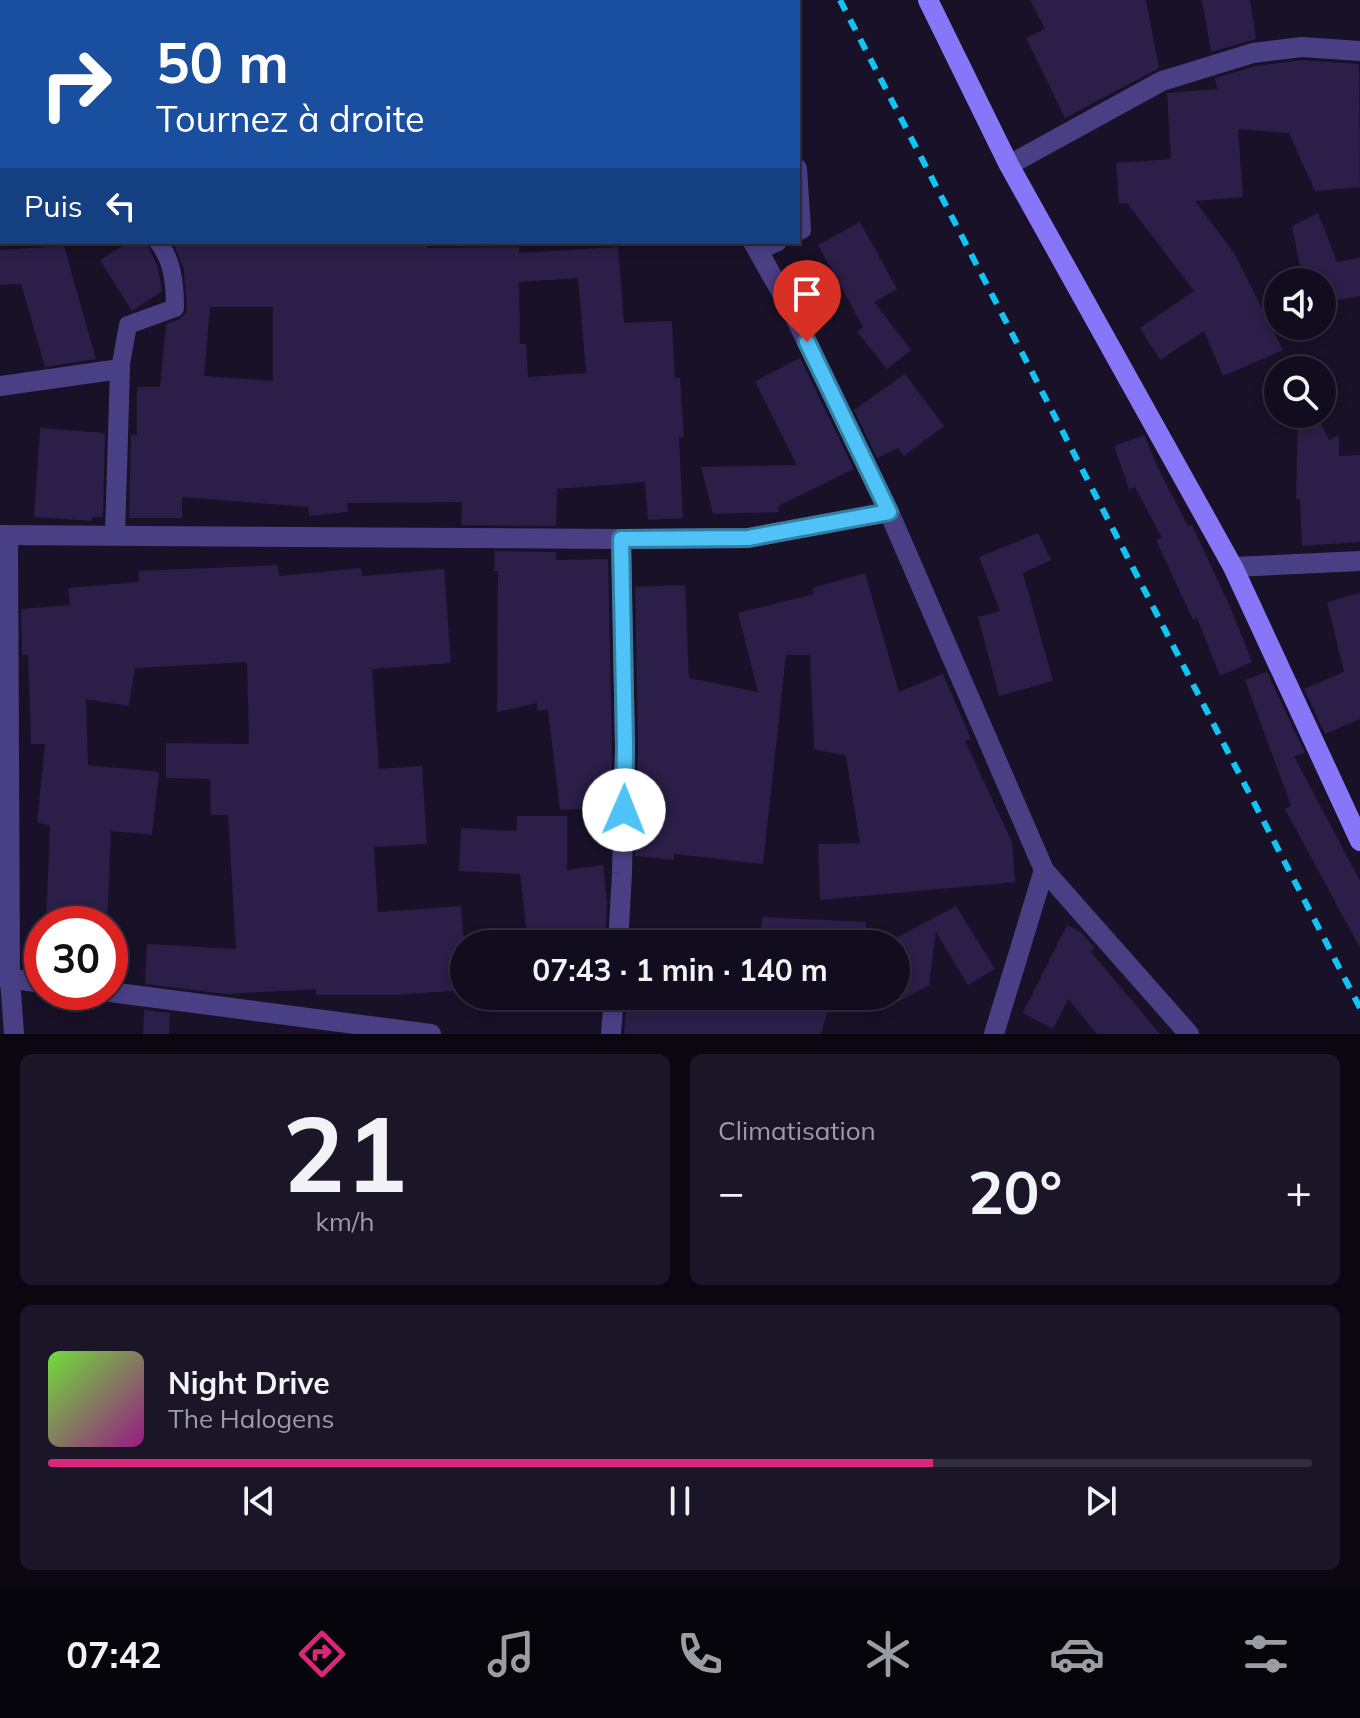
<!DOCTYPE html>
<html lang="fr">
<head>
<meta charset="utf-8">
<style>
	:root { --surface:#120d1e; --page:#1b1627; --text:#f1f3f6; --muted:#9c9ca4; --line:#312d3c; --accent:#db2777 }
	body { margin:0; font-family:Mulish,sans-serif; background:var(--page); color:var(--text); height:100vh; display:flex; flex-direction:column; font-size:30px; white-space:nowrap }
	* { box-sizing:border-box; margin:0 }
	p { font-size:26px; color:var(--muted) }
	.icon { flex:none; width:44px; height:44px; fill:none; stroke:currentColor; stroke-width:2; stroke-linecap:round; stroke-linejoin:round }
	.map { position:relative; height:1034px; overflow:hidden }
	.sheet { display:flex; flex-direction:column; gap:20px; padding:20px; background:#0a0710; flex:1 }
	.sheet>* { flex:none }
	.top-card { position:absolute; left:0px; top:0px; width:800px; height:244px; box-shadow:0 4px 12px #0003,0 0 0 2px var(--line); background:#1a4fa0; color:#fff; overflow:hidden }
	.controls { position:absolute; left:1264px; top:268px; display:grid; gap:16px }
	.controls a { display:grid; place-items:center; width:72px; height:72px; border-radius:50%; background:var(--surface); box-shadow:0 4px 12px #0003,0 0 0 2px var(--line); font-size:40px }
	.speed { position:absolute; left:24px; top:906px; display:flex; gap:16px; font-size:40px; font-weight:700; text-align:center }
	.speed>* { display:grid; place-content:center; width:104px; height:104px; border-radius:50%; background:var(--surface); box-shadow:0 4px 12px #0003,0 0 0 2px var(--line); line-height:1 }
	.speed .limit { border:12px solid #d22; background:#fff; color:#111 }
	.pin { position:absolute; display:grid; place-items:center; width:68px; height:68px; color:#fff; margin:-82px -34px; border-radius:50% 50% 50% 0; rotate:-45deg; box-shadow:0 0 8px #0007 }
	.pin .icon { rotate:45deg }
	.me { position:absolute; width:88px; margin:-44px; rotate:1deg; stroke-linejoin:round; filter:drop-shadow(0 0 6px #0008) }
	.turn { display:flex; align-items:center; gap:28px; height:168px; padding:0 24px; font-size:36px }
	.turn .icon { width:104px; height:104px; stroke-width:2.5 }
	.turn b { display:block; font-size:56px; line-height:68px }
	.then { display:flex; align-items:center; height:76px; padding:0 24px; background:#0003; gap:16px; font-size:30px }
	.big { font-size:60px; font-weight:700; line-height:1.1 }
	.sheet .card { flex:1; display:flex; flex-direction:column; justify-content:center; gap:12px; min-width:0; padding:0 28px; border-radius:12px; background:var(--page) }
	.sheet .dial { align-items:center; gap:0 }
	.dial b { font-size:104px; line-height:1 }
	.song { display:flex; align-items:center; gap:24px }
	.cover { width:96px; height:96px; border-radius:12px; background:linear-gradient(135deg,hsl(100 70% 55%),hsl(310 70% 35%)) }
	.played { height:8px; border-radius:4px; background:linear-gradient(90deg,var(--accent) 70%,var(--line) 70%) }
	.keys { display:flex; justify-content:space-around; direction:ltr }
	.heat { display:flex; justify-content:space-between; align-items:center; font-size:44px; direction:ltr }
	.sheet .tiles { flex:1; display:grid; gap:20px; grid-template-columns:1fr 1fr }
	.card:last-child { grid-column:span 2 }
	.trip { position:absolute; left:450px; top:930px; width:460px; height:80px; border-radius:40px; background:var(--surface); box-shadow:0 4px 12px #0003,0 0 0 2px var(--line); font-weight:700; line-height:80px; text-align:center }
	.tab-bar { display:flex; height:128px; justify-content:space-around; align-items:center; background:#07050c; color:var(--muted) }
	.tab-bar .icon { width:56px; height:56px }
	.tab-bar .on { color:var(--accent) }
	.tab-bar b { font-size:36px; color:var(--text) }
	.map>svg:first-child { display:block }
</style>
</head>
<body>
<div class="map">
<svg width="1360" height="1034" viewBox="0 0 1360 1034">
	<rect width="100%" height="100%" fill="#181128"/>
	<!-- building -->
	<g fill="#2b1e48" fill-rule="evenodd">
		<path d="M1030 0H1146L1159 68 1065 118 1026 38 1045 29Z"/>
		<path d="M1202 0H1250L1256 39 1211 52Z"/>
		<path d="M1302 60 1359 64 1360 187 1315 191 1289 133 1238 129 1243 197 1195 201 1234 253 1283 350 1223 376 1204 331 1160 360 1140 328 1194 291 1127 203H1119L1116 163 1171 159 1167 93 1217 89 1215 78 1256 66Z"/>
		<path d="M1318 213 1337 262 1360 258V296L1322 303V282H1303L1292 226Z"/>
		<path d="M860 222 897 289 874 302 911 350 887 369 857 332 863 327 818 245Z"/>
		<path d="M128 242H146L158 268 162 291 132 311 100 260Z"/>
		<path d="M173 242H341L342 246 376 242H427V248L519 247V253L618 247 624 323 672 321 675 378H680L684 437 679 438 683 518 648 520 645 482 557 489 556 526 461 525 462 502 347 503 348 512 309 516 308 507 182 497V518H129L131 435H137V387H160L166 324 180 319 185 314 187 309 184 270ZM578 278 586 373 528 377 526 344H520L519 282ZM210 307H273V381L204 376Z"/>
		<path d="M64 246 96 359 45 367 21 284 0 285V250Z"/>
		<path d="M800 358 854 469 778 506 779 512 713 514 701 467 797 465 755 381Z"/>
		<path d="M905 374 944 426 904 456 898 448 877 458 854 410Z"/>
		<path d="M1298 414H1316L1329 440 1339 435V456L1360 455V542L1302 546 1300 499H1296Z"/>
		<path d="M40 428 105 433 103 517H92V521L34 517Z"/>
		<path d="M1144 435 1159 470 1188 526 1192 525 1231 609 1252 662 1220 676 1197 618 1193 620 1156 540 1162 538 1135 487 1129 489 1114 446Z"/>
		<path d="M1038 533 1051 560 1023 573 1053 681 999 696 978 617 1000 611 979 557Z"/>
		<path d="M495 551 556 552V560L608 559 612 747 611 807 560 810 548 710H537V703L497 712 498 571H494Z"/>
		<path d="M278 565 279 576 361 568 362 576 444 569 451 663 372 669 379 769 422 766 427 844 374 847 378 912 461 906 464 944V990L396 995H316V989L226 994 145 984 147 944 236 949 228 815H211L210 779 166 778V743L249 744 247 662 135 668 129 706 86 699 88 765 159 772 152 835 111 831 107 924H46L50 825 37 823 45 744H31L28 655H22L21 609 70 605 68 588 139 582V571Z"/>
		<path d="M865 573 899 692 943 674 971 739 965 741 1012 842 1015 882 820 900 818 844 860 843 846 756 814 749 810 655H786L763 864 674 854V860L635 856 638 747 635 587 685 585 689 678 758 692 738 613 814 594 812 588Z"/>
		<path d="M1360 593V719L1325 734 1304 689 1344 672 1327 602Z"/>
		<path d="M1267 672 1305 753 1294 756 1360 881V948L1285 809 1291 806 1245 680Z"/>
		<path d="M517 816H567V870L603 865 607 902 605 943 528 944 520 874 459 871 461 828 517 831Z"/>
		<path d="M956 906 995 969 968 985 936 932 929 985 896 1003V938Z"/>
		<path d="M762 917 866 922V944H760Z"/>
		<path d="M1067 925 1082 933 1094 947 1091 952 1160 1034H1097L1068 999 1053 1029 1023 1013Z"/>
		<path d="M627 996H798L829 1006 821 1034H624Z"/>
		<path d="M144 1010 170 1013 169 1034H143Z"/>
	</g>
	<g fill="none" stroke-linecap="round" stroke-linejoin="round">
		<!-- lane -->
		<g stroke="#493f85" stroke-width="18">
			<path d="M115 0V2"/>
			<path d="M798 168 802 230 798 232"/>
			<path d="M758 251 778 242"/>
			<path d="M120 369 128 325 175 308C175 285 173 260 158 242"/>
		</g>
		<!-- street -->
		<g stroke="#493f85" stroke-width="20">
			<path d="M618 0 620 2"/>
			<path d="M1009 165 1162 81 1253 53 1302 47 1360 51"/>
			<path d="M753 242 793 313 889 512 1044 870 1189 1034"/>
			<path d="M0 386 120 369 115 535"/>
			<path d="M0 535 621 539 748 538 889 512"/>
			<path d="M8 535 10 979 14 1034"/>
			<path d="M1233 567 1360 561"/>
			<path d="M618 944 622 873 625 747 621 539"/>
			<path d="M0 977 42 983"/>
			<path d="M110 992 431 1034"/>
			<path d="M611 1034 614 996"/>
			<path d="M994 1034 1044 870"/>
		</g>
		<!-- secondary -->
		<path stroke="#8876f9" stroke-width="20" d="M928 0 1009 165 1233 567 1360 841"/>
		<!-- rail -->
		<path stroke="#10c4f4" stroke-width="6" stroke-dasharray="12 10" stroke-linecap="butt" d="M840 0 1360 1008"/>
	</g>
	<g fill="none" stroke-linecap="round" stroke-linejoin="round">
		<defs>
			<path id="route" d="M624 810 625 747 621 539 748 538 889 512 807 342"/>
		</defs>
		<!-- route casing -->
		<use href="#route" stroke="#337fa1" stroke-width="20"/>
		<!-- route -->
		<use href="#route" stroke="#4fc3f7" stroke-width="14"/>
	</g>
</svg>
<div class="controls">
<a><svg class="icon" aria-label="sound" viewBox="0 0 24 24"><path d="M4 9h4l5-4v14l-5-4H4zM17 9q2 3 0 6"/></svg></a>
<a><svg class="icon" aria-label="search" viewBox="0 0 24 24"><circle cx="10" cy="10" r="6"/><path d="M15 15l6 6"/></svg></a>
</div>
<div class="speed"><div class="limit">30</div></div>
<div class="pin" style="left:807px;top:342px;background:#d93025"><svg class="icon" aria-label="arrive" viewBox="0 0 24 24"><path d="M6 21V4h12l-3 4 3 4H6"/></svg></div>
<svg class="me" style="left:624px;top:810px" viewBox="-20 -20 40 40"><circle r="19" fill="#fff"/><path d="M0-13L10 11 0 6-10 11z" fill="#4fc3f7"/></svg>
<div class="trip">07:43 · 1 min · 140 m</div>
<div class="top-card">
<div class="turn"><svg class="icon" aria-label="right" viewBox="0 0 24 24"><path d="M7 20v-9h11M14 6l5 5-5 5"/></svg><div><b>50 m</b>Tournez à droite</div></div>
<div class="then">Puis<svg class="icon" aria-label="left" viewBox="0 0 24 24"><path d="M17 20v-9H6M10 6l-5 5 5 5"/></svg></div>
</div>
</div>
<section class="sheet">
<div class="tiles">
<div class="card dial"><b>21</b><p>km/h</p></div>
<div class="card"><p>Climatisation</p>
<div class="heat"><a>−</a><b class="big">20°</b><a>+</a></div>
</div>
<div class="card">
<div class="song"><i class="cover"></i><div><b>Night Drive</b><p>The Halogens</p></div></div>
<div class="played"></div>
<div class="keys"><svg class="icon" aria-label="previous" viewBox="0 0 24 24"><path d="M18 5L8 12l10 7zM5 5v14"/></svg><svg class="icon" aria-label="pause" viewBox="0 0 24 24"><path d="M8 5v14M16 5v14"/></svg><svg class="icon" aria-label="next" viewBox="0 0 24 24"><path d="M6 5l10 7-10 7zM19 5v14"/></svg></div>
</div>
</div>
</section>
<nav class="tab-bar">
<b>07:42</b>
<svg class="icon on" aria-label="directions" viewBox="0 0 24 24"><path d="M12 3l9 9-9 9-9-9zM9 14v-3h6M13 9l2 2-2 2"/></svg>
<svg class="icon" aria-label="music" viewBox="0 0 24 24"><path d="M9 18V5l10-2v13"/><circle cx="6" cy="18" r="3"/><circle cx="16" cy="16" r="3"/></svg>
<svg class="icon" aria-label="phone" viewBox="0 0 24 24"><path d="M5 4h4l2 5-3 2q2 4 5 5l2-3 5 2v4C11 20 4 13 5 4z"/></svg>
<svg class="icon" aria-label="climate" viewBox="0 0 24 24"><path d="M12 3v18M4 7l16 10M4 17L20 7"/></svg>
<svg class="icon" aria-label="car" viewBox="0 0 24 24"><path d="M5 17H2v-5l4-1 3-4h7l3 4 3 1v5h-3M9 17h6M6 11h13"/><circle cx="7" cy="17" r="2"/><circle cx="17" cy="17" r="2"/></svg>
<svg class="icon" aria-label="filters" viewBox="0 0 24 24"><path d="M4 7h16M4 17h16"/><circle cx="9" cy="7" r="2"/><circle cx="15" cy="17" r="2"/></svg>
</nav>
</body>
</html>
